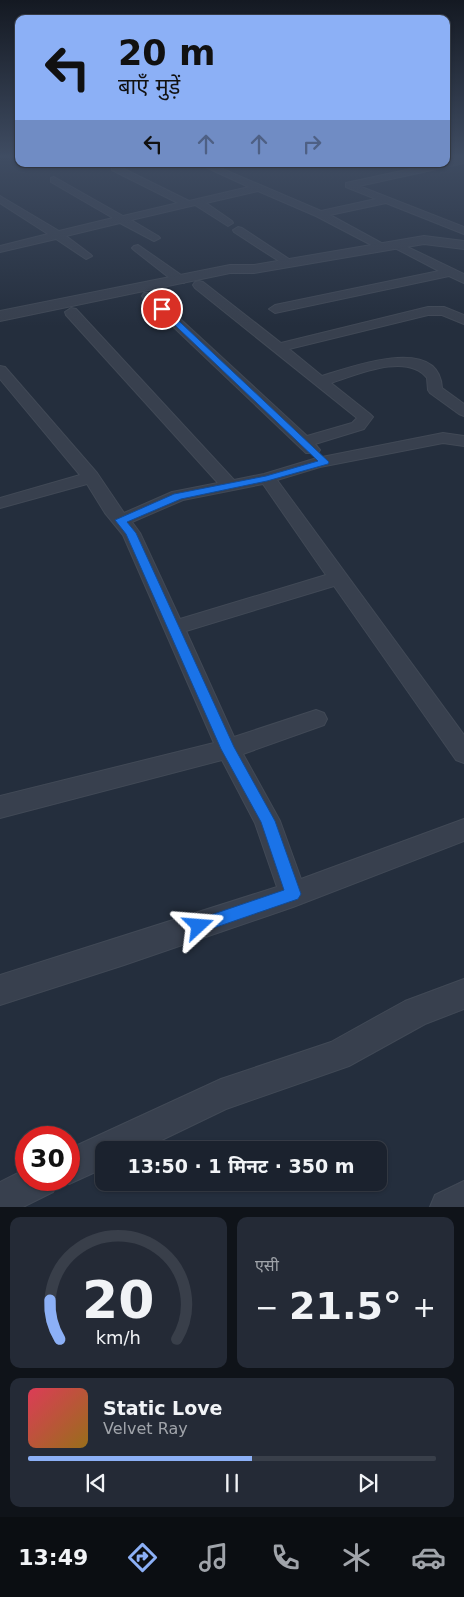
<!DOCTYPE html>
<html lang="hi">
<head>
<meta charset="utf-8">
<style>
	:root { --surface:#1b222e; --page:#242a36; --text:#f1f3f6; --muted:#a0a4aa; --line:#393f4a; --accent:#8cb0f6 }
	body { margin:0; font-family:"DejaVu Sans","Noto Sans Devanagari",sans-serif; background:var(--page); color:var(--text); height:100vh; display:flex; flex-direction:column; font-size:19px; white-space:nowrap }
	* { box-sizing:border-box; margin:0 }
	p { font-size:16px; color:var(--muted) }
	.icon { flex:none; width:28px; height:28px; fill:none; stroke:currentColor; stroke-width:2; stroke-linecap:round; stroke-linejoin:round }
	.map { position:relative; height:1207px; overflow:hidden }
	.side { display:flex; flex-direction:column; gap:10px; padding:10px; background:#0f1319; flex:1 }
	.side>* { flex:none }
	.banner { position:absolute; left:15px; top:15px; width:435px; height:152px; border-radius:10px; box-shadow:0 1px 4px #0004,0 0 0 1px var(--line); background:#8cb0f6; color:#111; overflow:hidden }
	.speed { position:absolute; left:15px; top:1126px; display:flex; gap:10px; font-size:25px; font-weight:700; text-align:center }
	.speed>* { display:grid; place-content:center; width:65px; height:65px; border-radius:50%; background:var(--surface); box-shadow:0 1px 4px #0004,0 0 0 1px var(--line); line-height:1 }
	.speed .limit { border:8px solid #d22; background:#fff; color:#111 }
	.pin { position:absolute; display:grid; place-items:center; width:42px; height:42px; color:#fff; margin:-21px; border:2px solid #fff; border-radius:50%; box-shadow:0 1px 5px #0007 }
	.me { position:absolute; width:55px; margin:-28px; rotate:71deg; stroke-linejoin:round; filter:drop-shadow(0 0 4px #0008) }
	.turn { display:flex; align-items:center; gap:18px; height:105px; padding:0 20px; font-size:22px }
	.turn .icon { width:65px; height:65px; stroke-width:2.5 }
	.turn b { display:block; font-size:35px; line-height:42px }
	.lanes { display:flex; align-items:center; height:48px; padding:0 20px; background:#0003; justify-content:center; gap:25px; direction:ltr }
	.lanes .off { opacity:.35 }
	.big { font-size:38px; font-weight:700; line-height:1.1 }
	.side .widget { flex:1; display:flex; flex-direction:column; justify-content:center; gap:8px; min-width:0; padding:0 18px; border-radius:10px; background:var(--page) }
	.side .dial { align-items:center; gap:0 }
	.dial svg { height:130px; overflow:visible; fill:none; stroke:var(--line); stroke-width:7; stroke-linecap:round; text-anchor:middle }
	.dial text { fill:var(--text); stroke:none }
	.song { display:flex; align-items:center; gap:15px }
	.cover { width:60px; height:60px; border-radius:8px; background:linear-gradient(135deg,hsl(350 70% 55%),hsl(40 70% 35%)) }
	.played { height:5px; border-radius:2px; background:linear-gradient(90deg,var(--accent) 55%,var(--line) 55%) }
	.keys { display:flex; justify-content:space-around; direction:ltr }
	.heat { display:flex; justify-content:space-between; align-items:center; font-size:28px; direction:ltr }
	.side .tiles { flex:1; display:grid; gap:10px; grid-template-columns:1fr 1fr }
	.widget:last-child { grid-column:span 2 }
	.trip { position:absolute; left:95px; top:1141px; width:292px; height:50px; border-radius:10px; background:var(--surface); box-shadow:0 1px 4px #0004,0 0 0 1px var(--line); font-weight:700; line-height:50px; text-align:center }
	.menu { display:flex; height:80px; justify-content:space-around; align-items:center; background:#0b0e12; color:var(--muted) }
	.menu .icon { width:35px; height:35px }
	.menu .current { color:var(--accent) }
	.menu b { font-size:22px; color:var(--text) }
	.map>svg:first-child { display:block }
</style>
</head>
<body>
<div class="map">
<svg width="464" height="1207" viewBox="0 0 464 1207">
	<rect width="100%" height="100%" fill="#242e3d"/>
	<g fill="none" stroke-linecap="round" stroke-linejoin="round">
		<defs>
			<g id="minor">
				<path d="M464 157V163L359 186 464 227V234L386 203 330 215 385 245 387 247 385 249 381 250 316 216 258 191 206 203 232 221 233 223 228 226 195 205 131 220 158 236 160 238 154 241 120 223 66 236 90 254 92 256 86 259 56 239 0 252V246L48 234 0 203V196L59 231 113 218 51 182V178L54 177 123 216 178 203 112 170V166H118L189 201 249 187 199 164H211L321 211 376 199 346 187V183L434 164H446V161Z"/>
				<path d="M238 227 242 228 295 263 289 266 285 265 234 232 233 230Z"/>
				<path d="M397 242 464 274V283L449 276 275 313 269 309 275 305 439 271 393 247 391 245 393 243Z"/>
				<path d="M138 245 184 277 186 280 184 283H176L134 250 132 248 134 246Z"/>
				<path d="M199 281 203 282 281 343 428 307H444L464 315V324L442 315H428L289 349 322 376C351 367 439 334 442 388L464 404V416L459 414 430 393 428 390 427 378C407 352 356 375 331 383L370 414 373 417 364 429 315 444 320 450 318 453H306L144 299 142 296 144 293H152L307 436 352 423 357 418 195 288 193 285 195 282Z"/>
				<path d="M71 308 76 309 234 480 264 474 317 458 443 433 464 436V446L443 443 320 467 277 480 464 735V763L456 760 334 586 186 631 234 737 316 710 324 713 327 719 324 725 243 754 280 821 301 879 464 819V841L293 907 124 965 0 1005V975L277 887 255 823 222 760 0 818V796L214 743 123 535 105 513 87 484 0 508V498L80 475 0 379V366L5 367 97 473 124 513 172 492 218 483 66 315 65 312ZM263 484 326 575 180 619 140 533 132 522 183 500Z"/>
				<path d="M464 979V1009L425 1024 349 1066 226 1109 141 1150H104V1168L69 1184 59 1180H69V1149L221 1079 331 1042 405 1001Z"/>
				<path d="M26 1169V1180H58L53 1192 23 1207H0V1182Z"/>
				<path d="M464 1181V1207H430L435 1195Z"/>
			</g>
			<path id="tertiary" d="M424 236 464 241V249L424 244 254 273H230L0 321V311L230 265H254Z"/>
		</defs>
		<!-- minor casing -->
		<use href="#minor" stroke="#414956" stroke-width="2"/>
		<!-- tertiary casing -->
		<use href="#tertiary" stroke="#414956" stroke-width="2"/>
		<!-- minor -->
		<use href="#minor" fill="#38404e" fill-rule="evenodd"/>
		<!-- tertiary -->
		<use href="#tertiary" fill="#38404e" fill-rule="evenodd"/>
	</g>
	<!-- sky -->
	<linearGradient id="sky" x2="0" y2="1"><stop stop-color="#141922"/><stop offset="0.48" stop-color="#3f4c62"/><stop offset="1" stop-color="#3f4c62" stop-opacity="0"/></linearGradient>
	<rect width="464" height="326" fill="url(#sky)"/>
	<!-- route -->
	<path fill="#1a73e8" stroke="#114b97" d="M160 308H165L329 462 328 464 267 481 181 499 127 522 136 533 234 747 275 821 301 894 298 899 199 933 193 931 191 926 193 921 284 890 261 822 221 749 126 534 115 520 174 494 266 476 318 461 160 311Z"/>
</svg>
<div class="speed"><div class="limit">30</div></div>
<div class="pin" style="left:162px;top:309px;background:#d93025"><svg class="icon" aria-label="arrive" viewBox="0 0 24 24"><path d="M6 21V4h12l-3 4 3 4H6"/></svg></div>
<svg class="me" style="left:199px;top:926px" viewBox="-20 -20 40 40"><path d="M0-17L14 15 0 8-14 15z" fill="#1a73e8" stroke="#fff" stroke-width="4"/></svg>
<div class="trip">13:50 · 1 मिनट · 350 m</div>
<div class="banner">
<div class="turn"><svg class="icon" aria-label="left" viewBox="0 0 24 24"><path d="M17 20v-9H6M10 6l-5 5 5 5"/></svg><div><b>20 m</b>बाएँ मुड़ें</div></div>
<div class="lanes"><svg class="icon" aria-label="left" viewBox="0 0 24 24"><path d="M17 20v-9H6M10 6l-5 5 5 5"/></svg><svg class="icon off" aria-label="ahead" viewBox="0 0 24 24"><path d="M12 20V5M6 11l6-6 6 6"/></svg><svg class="icon off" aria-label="ahead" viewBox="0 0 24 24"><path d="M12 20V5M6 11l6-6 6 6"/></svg><svg class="icon off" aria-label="right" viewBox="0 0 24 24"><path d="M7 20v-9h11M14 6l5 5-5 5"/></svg></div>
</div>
</div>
<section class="side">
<div class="tiles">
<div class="widget dial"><svg viewBox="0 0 100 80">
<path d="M14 69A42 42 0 1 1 86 69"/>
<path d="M14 69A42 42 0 0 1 8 45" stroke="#8cb0f6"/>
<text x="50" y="56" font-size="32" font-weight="700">20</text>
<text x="50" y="72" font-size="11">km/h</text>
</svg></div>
<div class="widget"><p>एसी</p>
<div class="heat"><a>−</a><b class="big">21.5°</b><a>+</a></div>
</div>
<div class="widget">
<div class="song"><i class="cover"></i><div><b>Static Love</b><p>Velvet Ray</p></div></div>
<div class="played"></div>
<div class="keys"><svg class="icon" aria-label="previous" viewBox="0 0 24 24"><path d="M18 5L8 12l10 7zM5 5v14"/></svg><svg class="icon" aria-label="pause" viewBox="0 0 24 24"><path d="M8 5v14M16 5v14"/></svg><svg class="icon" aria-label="next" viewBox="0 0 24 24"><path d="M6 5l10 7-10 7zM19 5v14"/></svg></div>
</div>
</div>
</section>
<nav class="menu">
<b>13:49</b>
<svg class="icon current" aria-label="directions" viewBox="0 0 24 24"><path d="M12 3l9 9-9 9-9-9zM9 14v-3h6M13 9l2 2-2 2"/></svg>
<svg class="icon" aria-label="music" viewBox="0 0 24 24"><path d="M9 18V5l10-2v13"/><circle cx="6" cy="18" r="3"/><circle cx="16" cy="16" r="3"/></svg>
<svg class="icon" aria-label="phone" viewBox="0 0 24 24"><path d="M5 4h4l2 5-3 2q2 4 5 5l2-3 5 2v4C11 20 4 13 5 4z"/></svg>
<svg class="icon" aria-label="climate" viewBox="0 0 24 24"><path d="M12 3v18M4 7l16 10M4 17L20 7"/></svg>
<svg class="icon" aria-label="car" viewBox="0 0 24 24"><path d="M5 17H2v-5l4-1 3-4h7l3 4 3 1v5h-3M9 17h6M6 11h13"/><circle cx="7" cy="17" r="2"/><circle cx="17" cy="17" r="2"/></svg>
</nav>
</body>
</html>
